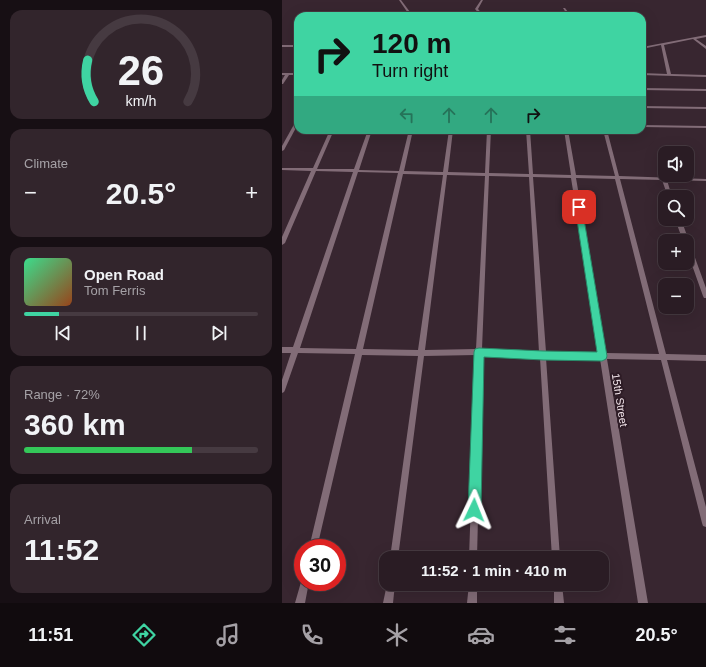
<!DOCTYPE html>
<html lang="en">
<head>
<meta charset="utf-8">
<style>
	:root { --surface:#2a1c24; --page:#32252c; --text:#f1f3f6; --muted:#a5a1a6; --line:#463a41; --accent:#3fd4a2 }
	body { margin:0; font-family:Arial,sans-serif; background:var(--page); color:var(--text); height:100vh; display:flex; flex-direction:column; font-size:15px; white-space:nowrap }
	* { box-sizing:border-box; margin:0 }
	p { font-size:13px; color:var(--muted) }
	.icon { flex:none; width:22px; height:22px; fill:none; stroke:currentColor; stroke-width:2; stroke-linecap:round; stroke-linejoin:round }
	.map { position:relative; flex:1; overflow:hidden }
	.drawer { display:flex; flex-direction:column; gap:10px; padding:10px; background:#170f14; width:282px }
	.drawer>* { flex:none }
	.hud { position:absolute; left:12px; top:12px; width:352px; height:122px; border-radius:12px; box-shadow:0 4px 16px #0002,0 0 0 1px var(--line); background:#3fd4a2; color:#111; overflow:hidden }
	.tools { position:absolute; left:376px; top:146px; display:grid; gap:8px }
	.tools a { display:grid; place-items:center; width:36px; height:36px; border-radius:8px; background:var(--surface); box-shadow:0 4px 16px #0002,0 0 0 1px var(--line); font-size:20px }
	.speed { position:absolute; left:12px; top:539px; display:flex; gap:8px; font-size:20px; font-weight:700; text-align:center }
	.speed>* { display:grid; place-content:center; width:52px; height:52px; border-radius:50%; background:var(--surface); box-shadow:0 4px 16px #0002,0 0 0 1px var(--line); line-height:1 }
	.speed .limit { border:6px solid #d22; background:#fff; color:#111 }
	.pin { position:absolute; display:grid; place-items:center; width:34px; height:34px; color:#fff; margin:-17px; border-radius:8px; box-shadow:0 2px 6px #0006 }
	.me { position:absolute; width:44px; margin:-22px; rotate:2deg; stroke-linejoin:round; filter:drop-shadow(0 0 3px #0008) }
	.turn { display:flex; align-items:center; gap:14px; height:84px; padding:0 12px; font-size:18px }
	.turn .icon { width:52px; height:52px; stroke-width:2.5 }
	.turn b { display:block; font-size:28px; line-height:34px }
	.lanes { display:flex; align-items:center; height:38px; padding:0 12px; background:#0003; justify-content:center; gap:20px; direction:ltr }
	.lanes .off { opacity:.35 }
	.big { font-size:30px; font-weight:700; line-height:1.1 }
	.drawer .widget { flex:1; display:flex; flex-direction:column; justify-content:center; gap:6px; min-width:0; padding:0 14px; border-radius:12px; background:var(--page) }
	.drawer .dial { align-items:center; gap:0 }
	.dial svg { height:104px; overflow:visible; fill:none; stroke:var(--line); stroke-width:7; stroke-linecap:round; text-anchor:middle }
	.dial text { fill:var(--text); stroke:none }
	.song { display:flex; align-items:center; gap:12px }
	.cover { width:48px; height:48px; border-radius:6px; background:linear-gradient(135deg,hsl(150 70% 55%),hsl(20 70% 35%)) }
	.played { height:4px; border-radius:2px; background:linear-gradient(90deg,var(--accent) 15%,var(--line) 15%) }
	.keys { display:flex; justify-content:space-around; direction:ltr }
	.heat { display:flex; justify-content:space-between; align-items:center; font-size:22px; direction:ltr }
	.charge { height:6px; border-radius:3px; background:linear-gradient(90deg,#34c759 72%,var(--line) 0) }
	.trip { position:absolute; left:97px; top:551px; width:230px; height:40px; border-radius:12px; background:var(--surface); box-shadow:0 4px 16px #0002,0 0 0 1px var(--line); font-weight:700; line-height:40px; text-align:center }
	.menu { display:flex; height:64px; justify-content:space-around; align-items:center; background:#110b0e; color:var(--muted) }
	.menu .icon { width:28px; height:28px }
	.menu .active { color:var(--accent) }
	.menu b { font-size:18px; color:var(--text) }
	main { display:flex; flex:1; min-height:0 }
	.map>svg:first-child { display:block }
</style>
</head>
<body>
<main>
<section class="drawer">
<div class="widget dial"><svg viewBox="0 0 100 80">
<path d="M14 69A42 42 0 1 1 86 69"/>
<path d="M14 69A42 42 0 0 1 9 37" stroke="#3fd4a2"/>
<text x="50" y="56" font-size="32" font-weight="700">26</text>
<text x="50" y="72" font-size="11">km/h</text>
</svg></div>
<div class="widget"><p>Climate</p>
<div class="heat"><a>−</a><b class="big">20.5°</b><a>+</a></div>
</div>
<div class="widget">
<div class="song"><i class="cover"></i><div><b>Open Road</b><p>Tom Ferris</p></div></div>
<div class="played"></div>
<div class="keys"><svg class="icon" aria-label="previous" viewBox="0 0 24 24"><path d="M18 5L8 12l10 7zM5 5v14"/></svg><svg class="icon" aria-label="pause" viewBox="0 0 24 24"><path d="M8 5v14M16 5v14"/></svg><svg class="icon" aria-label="next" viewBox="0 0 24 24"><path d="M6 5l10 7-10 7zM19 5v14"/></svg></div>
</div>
<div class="widget"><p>Range · 72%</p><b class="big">360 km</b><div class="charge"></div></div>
<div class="widget"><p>Arrival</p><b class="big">11:52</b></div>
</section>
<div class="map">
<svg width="424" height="603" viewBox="0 0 424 603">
	<rect width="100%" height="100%" fill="#382630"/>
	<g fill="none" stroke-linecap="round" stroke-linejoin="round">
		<!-- minor -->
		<g fill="#826c77" fill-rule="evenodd">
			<path d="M117 0H119L131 16H128Z"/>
			<path d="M199 0H201L196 9 202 16H199L193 9Z"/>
			<path d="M281 8H283L289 16H286Z"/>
			<path d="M424 35V37L414 39 424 46V49L411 39 382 45 389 74 424 75V77L360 75V73L385 74 379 45 360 49V47Z"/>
			<rect x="0" y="45" width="16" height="2"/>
			<path d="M0 73H16V75H7L1 84H0V80L3 75H0Z"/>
			<path d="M360 88 424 89V91L360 90Z"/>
			<path d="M360 106 424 107V109L360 108Z"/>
			<path d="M15 119H16V124L2 150 0 151V146Z"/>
			<path d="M360 125 424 126V128L360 127Z"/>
			<path d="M48 130H52L35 169H72L86 130H90L77 170 117 171 127 130H131L122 171 161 172 167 130H171L166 172 203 173 205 130H209L207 173 247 174 244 130H248L251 174 289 175 282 130H286L294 175 333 176 321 130H325L337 176 424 179V181L385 180 390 197H386L380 180 338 179 384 354 424 355V361L385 360 424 507V527L421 526 420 523 379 360 325 359 366 603H356L318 359 264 358 278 558H270L258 358 200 355 195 558H187L194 355 142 356 116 558H108L136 356 80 355 35 548H27L73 354 16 353 3 390 2 392 0 393V380L9 353H0V347H11L71 172 34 171 3 243 0 245V237L29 171 0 170V168H31ZM76 172 116 173 74 349 18 348ZM121 174 161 175 136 350 81 349ZM165 175 203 176 194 349 143 350ZM207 176 247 177 257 352 200 349ZM251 177 289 178 317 353 264 352ZM294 178 333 179 377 354 324 353Z"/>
			<path d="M393 219H399L407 241 406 242 408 244 424 288V298H422L421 296 405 251V241H401Z"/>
			<path d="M21 578V582H27L23 603H13L19 582Z"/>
			<path d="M105 584H113L111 603H101Z"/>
			<path d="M187 584H195V603H185Z"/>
			<path d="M272 584H280L282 603H272Z"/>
		</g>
	</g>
	<!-- route -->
	<path fill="#3fd4a2" stroke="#298a69" d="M294 205H299L300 207 325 356 324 359 320 361 261 360 202 357 199 510 197 515 192 517 188 515 186 510 192 352 193 349 197 348 261 351 315 352 293 207Z"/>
	<g text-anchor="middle" stroke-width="4" stroke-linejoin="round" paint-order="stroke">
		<!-- street labels -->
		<g font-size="11" fill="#f3e6ec" stroke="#2e1c26">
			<text transform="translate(338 400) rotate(81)" y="4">15th Street</text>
		</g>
	</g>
</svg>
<div class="tools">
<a><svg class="icon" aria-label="sound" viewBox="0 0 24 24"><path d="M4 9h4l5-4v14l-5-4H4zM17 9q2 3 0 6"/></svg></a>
<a><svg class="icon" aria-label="search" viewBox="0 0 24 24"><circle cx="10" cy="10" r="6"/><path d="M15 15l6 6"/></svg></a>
<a>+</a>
<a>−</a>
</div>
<div class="speed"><div class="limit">30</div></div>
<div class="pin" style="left:297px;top:207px;background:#d93025"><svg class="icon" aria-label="arrive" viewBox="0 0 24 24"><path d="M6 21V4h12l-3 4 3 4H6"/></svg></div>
<svg class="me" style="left:192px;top:510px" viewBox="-20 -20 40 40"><path d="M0-17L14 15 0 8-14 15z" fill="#3fd4a2" stroke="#fff" stroke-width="4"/></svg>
<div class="trip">11:52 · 1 min · 410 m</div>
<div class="hud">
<div class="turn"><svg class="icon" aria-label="right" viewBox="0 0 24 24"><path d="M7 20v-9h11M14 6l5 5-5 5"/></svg><div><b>120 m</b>Turn right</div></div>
<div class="lanes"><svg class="icon off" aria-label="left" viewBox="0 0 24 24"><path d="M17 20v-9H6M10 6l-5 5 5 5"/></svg><svg class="icon off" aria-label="ahead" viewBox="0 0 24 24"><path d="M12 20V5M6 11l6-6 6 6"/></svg><svg class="icon off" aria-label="ahead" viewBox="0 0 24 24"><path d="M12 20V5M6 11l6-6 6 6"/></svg><svg class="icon" aria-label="right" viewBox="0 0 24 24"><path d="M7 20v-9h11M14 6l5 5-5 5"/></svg></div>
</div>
</div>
</main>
<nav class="menu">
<b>11:51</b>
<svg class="icon active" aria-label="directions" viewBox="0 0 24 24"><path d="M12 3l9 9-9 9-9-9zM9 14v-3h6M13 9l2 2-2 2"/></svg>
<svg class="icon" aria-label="music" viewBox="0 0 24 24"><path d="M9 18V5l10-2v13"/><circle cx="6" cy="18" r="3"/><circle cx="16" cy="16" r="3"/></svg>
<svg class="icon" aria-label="phone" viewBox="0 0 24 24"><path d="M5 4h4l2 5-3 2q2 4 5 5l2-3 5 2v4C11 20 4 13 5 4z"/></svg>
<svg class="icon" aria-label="climate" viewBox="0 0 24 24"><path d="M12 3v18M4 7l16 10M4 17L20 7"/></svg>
<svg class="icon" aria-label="car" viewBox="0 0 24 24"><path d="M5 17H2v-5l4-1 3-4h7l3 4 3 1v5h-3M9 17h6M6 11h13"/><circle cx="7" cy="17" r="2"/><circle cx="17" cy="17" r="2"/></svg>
<svg class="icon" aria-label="filters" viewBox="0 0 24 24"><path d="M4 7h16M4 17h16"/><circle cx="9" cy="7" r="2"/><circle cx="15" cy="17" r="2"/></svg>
<b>20.5°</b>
</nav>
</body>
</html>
